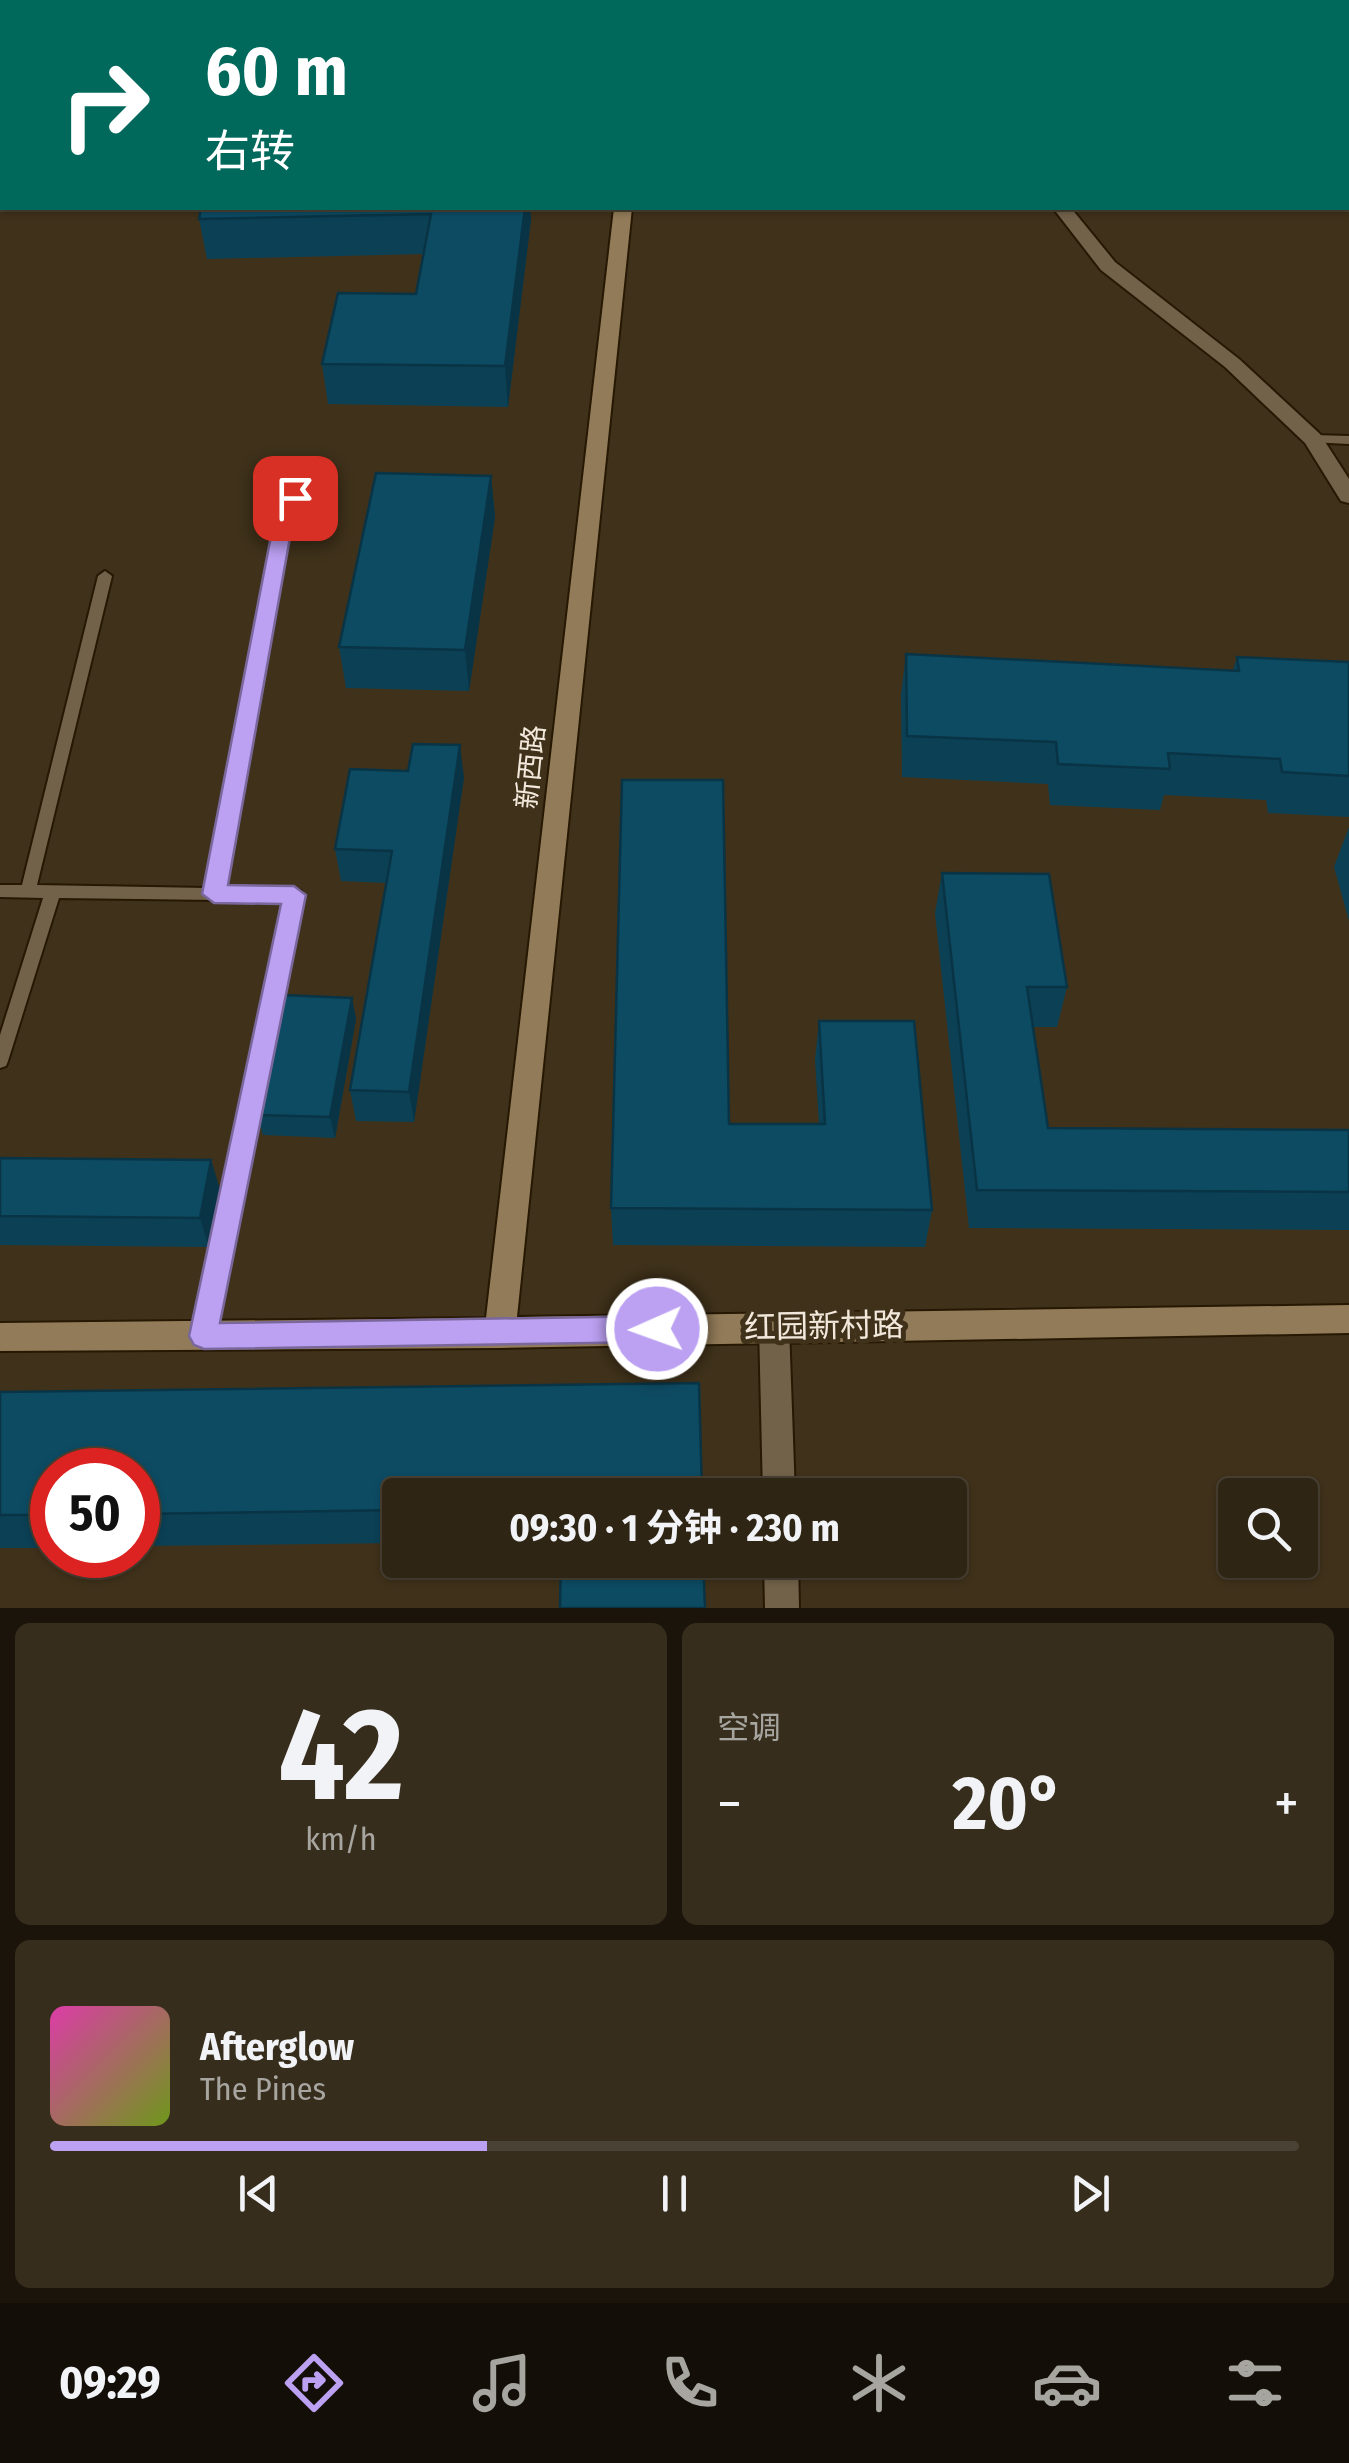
<!DOCTYPE html>
<html lang="zh">
<head>
<meta charset="utf-8">
<style>
	:root { --surface:#2f2514; --page:#372d1d; --text:#f1f3f6; --muted:#a7a5a0; --line:#4a4234; --accent:#bca0f2 }
	body { margin:0; font-family:"Fira Sans Condensed","Noto Sans SC",sans-serif; background:var(--page); color:var(--text); height:100vh; display:flex; flex-direction:column; font-size:38px; white-space:nowrap }
	* { box-sizing:border-box; margin:0 }
	p { font-size:32px; color:var(--muted) }
	.icon { flex:none; width:55px; height:55px; fill:none; stroke:currentColor; stroke-width:2; stroke-linecap:round; stroke-linejoin:round }
	.map { position:relative; height:1608px; overflow:hidden }
	.sheet { display:flex; flex-direction:column; gap:15px; padding:15px; background:#1a140b; flex:1 }
	.sheet>* { flex:none }
	.top-card { position:absolute; left:0px; top:0px; width:1350px; height:210px; box-shadow:0 2px 8px #0004,0 0 0 2px var(--line); background:#00695c; color:#fff; overflow:hidden }
	.fabs { position:absolute; left:1218px; top:1478px; display:grid; gap:20px }
	.fabs a { display:grid; place-items:center; width:100px; height:100px; border-radius:10px; background:var(--surface); box-shadow:0 2px 8px #0004,0 0 0 2px var(--line); font-size:50px }
	.speed { position:absolute; left:30px; top:1448px; display:flex; gap:20px; font-size:50px; font-weight:700; text-align:center }
	.speed>* { display:grid; place-content:center; width:130px; height:130px; border-radius:50%; background:var(--surface); box-shadow:0 2px 8px #0004,0 0 0 2px var(--line); line-height:1 }
	.speed .limit { border:15px solid #d22; background:#fff; color:#111 }
	.pin { position:absolute; display:grid; place-items:center; width:85px; height:85px; color:#fff; margin:-42px; border-radius:20px; box-shadow:0 5px 15px #0006 }
	.me { position:absolute; width:110px; margin:-55px; rotate:268deg; stroke-linejoin:round; filter:drop-shadow(0 0 8px #0008) }
	.turn { display:flex; align-items:center; gap:35px; height:210px; padding:0 40px; font-size:45px }
	.turn .icon { width:130px; height:130px; stroke-width:2.5 }
	.turn b { display:block; font-size:70px; line-height:85px }
	.big { font-size:75px; font-weight:700; line-height:1.1 }
	.sheet .widget { flex:1; display:flex; flex-direction:column; justify-content:center; gap:15px; min-width:0; padding:0 35px; border-radius:15px; background:var(--page) }
	.sheet .dial { align-items:center; gap:0 }
	.dial b { font-size:130px; line-height:1 }
	.song { display:flex; align-items:center; gap:30px }
	.cover { width:120px; height:120px; border-radius:15px; background:linear-gradient(135deg,hsl(320 70% 55%),hsl(80 70% 35%)) }
	.played { height:10px; border-radius:5px; background:linear-gradient(90deg,var(--accent) 35%,var(--line) 35%) }
	.keys { display:flex; justify-content:space-around; direction:ltr }
	.heat { display:flex; justify-content:space-between; align-items:center; font-size:55px; direction:ltr }
	.sheet .tiles { flex:1; display:grid; gap:15px; grid-template-columns:1fr 1fr }
	.widget:last-child { grid-column:span 2 }
	.trip { position:absolute; left:382px; top:1478px; width:585px; height:100px; border-radius:10px; background:var(--surface); box-shadow:0 2px 8px #0004,0 0 0 2px var(--line); font-weight:700; line-height:100px; text-align:center }
	.tab-bar { display:flex; height:160px; justify-content:space-around; align-items:center; background:#130f08; color:var(--muted) }
	.tab-bar .icon { width:70px; height:70px }
	.tab-bar .selected { color:var(--accent) }
	.tab-bar b { font-size:45px; color:var(--text) }
	.map>svg:first-child { display:block }
</style>
</head>
<body>
<div class="map">
<svg width="1349" height="1608" viewBox="0 0 1349 1608">
	<rect width="100%" height="100%" fill="#3f311a"/>
	<g fill="none" stroke-linecap="round" stroke-linejoin="round">
		<defs>
			<g id="service">
				<path d="M1313 435 1349 436V444L1309 442V436Z"/>
				<path d="M295 494 301 498 292 515 223 888 295 889 301 891 303 895 212 1336 210 1342 203 1345 196 1342 194 1336 286 901 59 898 8 1061 6 1066 0 1068V1035L43 898 0 897V885H22L98 576 105 571 112 576 37 885 207 888 278 515 290 495Z"/>
			</g>
			<path id="minor" d="M1053 208H1071L1115 262 1239 359 1320 434 1349 479V503L1341 501 1305 443 1225 367 1101 270Z"/>
			<g id="tertiary">
				<path d="M774 1312 785 1316 789 1326 795 1495H763L759 1326 763 1316Z"/>
				<path d="M764 1560H798L799 1608H765Z"/>
			</g>
			<g id="secondary">
				<rect x="638" y="0" width="16" height="2"/>
				<rect x="0" y="181" width="2" height="10"/>
				<path d="M614 208H632L517 1317 1349 1305V1333L500 1348 0 1351V1323L486 1318Z"/>
			</g>
		</defs>
		<!-- service casing -->
		<use href="#service" stroke="#261803" stroke-width="4"/>
		<!-- minor casing -->
		<use href="#minor" stroke="#261803" stroke-width="4"/>
		<!-- tertiary casing -->
		<use href="#tertiary" stroke="#261803" stroke-width="4"/>
		<!-- secondary casing -->
		<use href="#secondary" stroke="#261803" stroke-width="4"/>
		<!-- service -->
		<use href="#service" fill="#72624a" fill-rule="evenodd"/>
		<!-- minor -->
		<use href="#minor" fill="#72624a" fill-rule="evenodd"/>
		<!-- tertiary -->
		<use href="#tertiary" fill="#72624a" fill-rule="evenodd"/>
		<!-- secondary -->
		<use href="#secondary" fill="#927b58" fill-rule="evenodd"/>
	</g>
	<!-- wall -->
	<g fill="#0b4055">
		<path d="M25 0H252V2H26Z"/>
		<path d="M434 0H538V2H435Z"/>
		<rect x="0" y="49" width="2" height="62"/>
		<path d="M201 208H530L531 219 508 407 328 404 322 364 416 294 424 254 207 259 199 219Z"/>
		<path d="M491 476 495 517 469 691 346 688 339 647Z"/>
		<path d="M906 654 1233 670 1237 657 1349 662V817L1268 813 1266 800 1164 795 1160 810 1050 805 1048 784 902 777 901 695Z"/>
		<path d="M464 777 414 1122 356 1121 350 1090 386 883 341 881 335 849Z"/>
		<path d="M1349 827V921L1334 867Z"/>
		<path d="M942 873 1067 987 1057 1027H1033L1048 1128 1349 1130V1230L969 1228 935 913Z"/>
		<path d="M352 998 356 1019 335 1138 263 1135 257 1115Z"/>
		<path d="M819 1021 932 1210 925 1247 613 1245 611 1208 729 1124H819L815 1060Z"/>
		<path d="M0 1158 211 1160 220 1190 209 1247 0 1245Z"/>
		<path d="M0 1392 400 1495V1543L138 1546V1470H52V1548H0Z"/>
	</g>
	<!-- shaded-wall -->
	<g fill="#093445">
		<path d="M525 208H530L531 219 508 407 505 366Z"/>
		<path d="M491 476 495 517 469 691 465 650Z"/>
		<path d="M460 745 464 777 414 1122 409 1092Z"/>
		<path d="M352 998 356 1019 335 1138 330 1117Z"/>
		<path d="M211 1160 220 1190 209 1247 200 1218Z"/>
	</g>
	<!-- building -->
	<g fill="#0d4b63" stroke="#093445" stroke-width="2.5">
		<path d="M460 0H530L529 2H459Z"/>
		<path d="M841 0H1015L1031 2H840Z"/>
		<rect x="0" y="49" width="2" height="31"/>
		<path d="M201 208H525L505 366 322 364 338 293 416 294 431 214 199 219Z"/>
		<path d="M376 473 491 476 465 650 339 647Z"/>
		<path d="M906 654 1239 671 1237 657 1349 662V776L1282 772 1280 759 1168 753 1170 769 1058 764 1056 742 907 736Z"/>
		<path d="M413 744 460 745 409 1092 350 1090 392 851 335 849 350 769 408 771Z"/>
		<path d="M622 780H723L729 1124H825L819 1021H914L932 1210 611 1208Z"/>
		<path d="M942 873 1049 874 1067 987H1027L1048 1128 1349 1130V1192L977 1190Z"/>
		<path d="M282 995 352 998 330 1117 257 1115Z"/>
		<path d="M0 1158 211 1160 200 1218 0 1216Z"/>
		<path d="M699 1383 702 1495H400V1510L138 1514V1470H52V1515H0V1392Z"/>
		<path d="M561 1560H703L705 1608H560Z"/>
	</g>
	<!-- route -->
	<path fill="#bca0f2" stroke="#7a689d" stroke-width="2.5" d="M295 492 305 498 294 515 228 885 294 886 306 895 220 1323 657 1316 667 1320 671 1329 667 1338 657 1342 204 1349 194 1345 189 1336 281 904 214 903 202 894 275 515 288 494Z"/>
	<g text-anchor="middle" stroke-width="10" stroke-linejoin="round" paint-order="stroke">
		<!-- street labels -->
		<g font-size="28" fill="#f2e8db" stroke="#3f311a">
			<text transform="translate(530 767) rotate(-84)" y="10">新西路</text>
		</g>
		<!-- near-street labels -->
		<g font-size="32" fill="#f2e8db" stroke="#3f311a">
			<text transform="translate(824 1326) rotate(-1)" y="11">红园新村路</text>
		</g>
	</g>
</svg>
<div class="fabs">
<a><svg class="icon" aria-label="search" viewBox="0 0 24 24"><circle cx="10" cy="10" r="6"/><path d="M15 15l6 6"/></svg></a>
</div>
<div class="speed"><div class="limit">50</div></div>
<div class="pin" style="left:295px;top:498px;background:#d93025"><svg class="icon" aria-label="arrive" viewBox="0 0 24 24"><path d="M6 21V4h12l-3 4 3 4H6"/></svg></div>
<svg class="me" style="left:657px;top:1329px" viewBox="-20 -20 40 40"><circle r="17" fill="#bca0f2" stroke="#fff" stroke-width="3"/><path d="M0-11L8 9 0 5-8 9z" fill="#fff"/></svg>
<div class="trip">09:30 · 1 分钟 · 230 m</div>
<div class="top-card">
<div class="turn"><svg class="icon" aria-label="right" viewBox="0 0 24 24"><path d="M7 20v-9h11M14 6l5 5-5 5"/></svg><div><b>60 m</b>右转</div></div>
</div>
</div>
<section class="sheet">
<div class="tiles">
<div class="widget dial"><b>42</b><p>km/h</p></div>
<div class="widget"><p>空调</p>
<div class="heat"><a>−</a><b class="big">20°</b><a>+</a></div>
</div>
<div class="widget">
<div class="song"><i class="cover"></i><div><b>Afterglow</b><p>The Pines</p></div></div>
<div class="played"></div>
<div class="keys"><svg class="icon" aria-label="previous" viewBox="0 0 24 24"><path d="M18 5L8 12l10 7zM5 5v14"/></svg><svg class="icon" aria-label="pause" viewBox="0 0 24 24"><path d="M8 5v14M16 5v14"/></svg><svg class="icon" aria-label="next" viewBox="0 0 24 24"><path d="M6 5l10 7-10 7zM19 5v14"/></svg></div>
</div>
</div>
</section>
<nav class="tab-bar">
<b>09:29</b>
<svg class="icon selected" aria-label="directions" viewBox="0 0 24 24"><path d="M12 3l9 9-9 9-9-9zM9 14v-3h6M13 9l2 2-2 2"/></svg>
<svg class="icon" aria-label="music" viewBox="0 0 24 24"><path d="M9 18V5l10-2v13"/><circle cx="6" cy="18" r="3"/><circle cx="16" cy="16" r="3"/></svg>
<svg class="icon" aria-label="phone" viewBox="0 0 24 24"><path d="M5 4h4l2 5-3 2q2 4 5 5l2-3 5 2v4C11 20 4 13 5 4z"/></svg>
<svg class="icon" aria-label="climate" viewBox="0 0 24 24"><path d="M12 3v18M4 7l16 10M4 17L20 7"/></svg>
<svg class="icon" aria-label="car" viewBox="0 0 24 24"><path d="M5 17H2v-5l4-1 3-4h7l3 4 3 1v5h-3M9 17h6M6 11h13"/><circle cx="7" cy="17" r="2"/><circle cx="17" cy="17" r="2"/></svg>
<svg class="icon" aria-label="filters" viewBox="0 0 24 24"><path d="M4 7h16M4 17h16"/><circle cx="9" cy="7" r="2"/><circle cx="15" cy="17" r="2"/></svg>
</nav>
</body>
</html>
